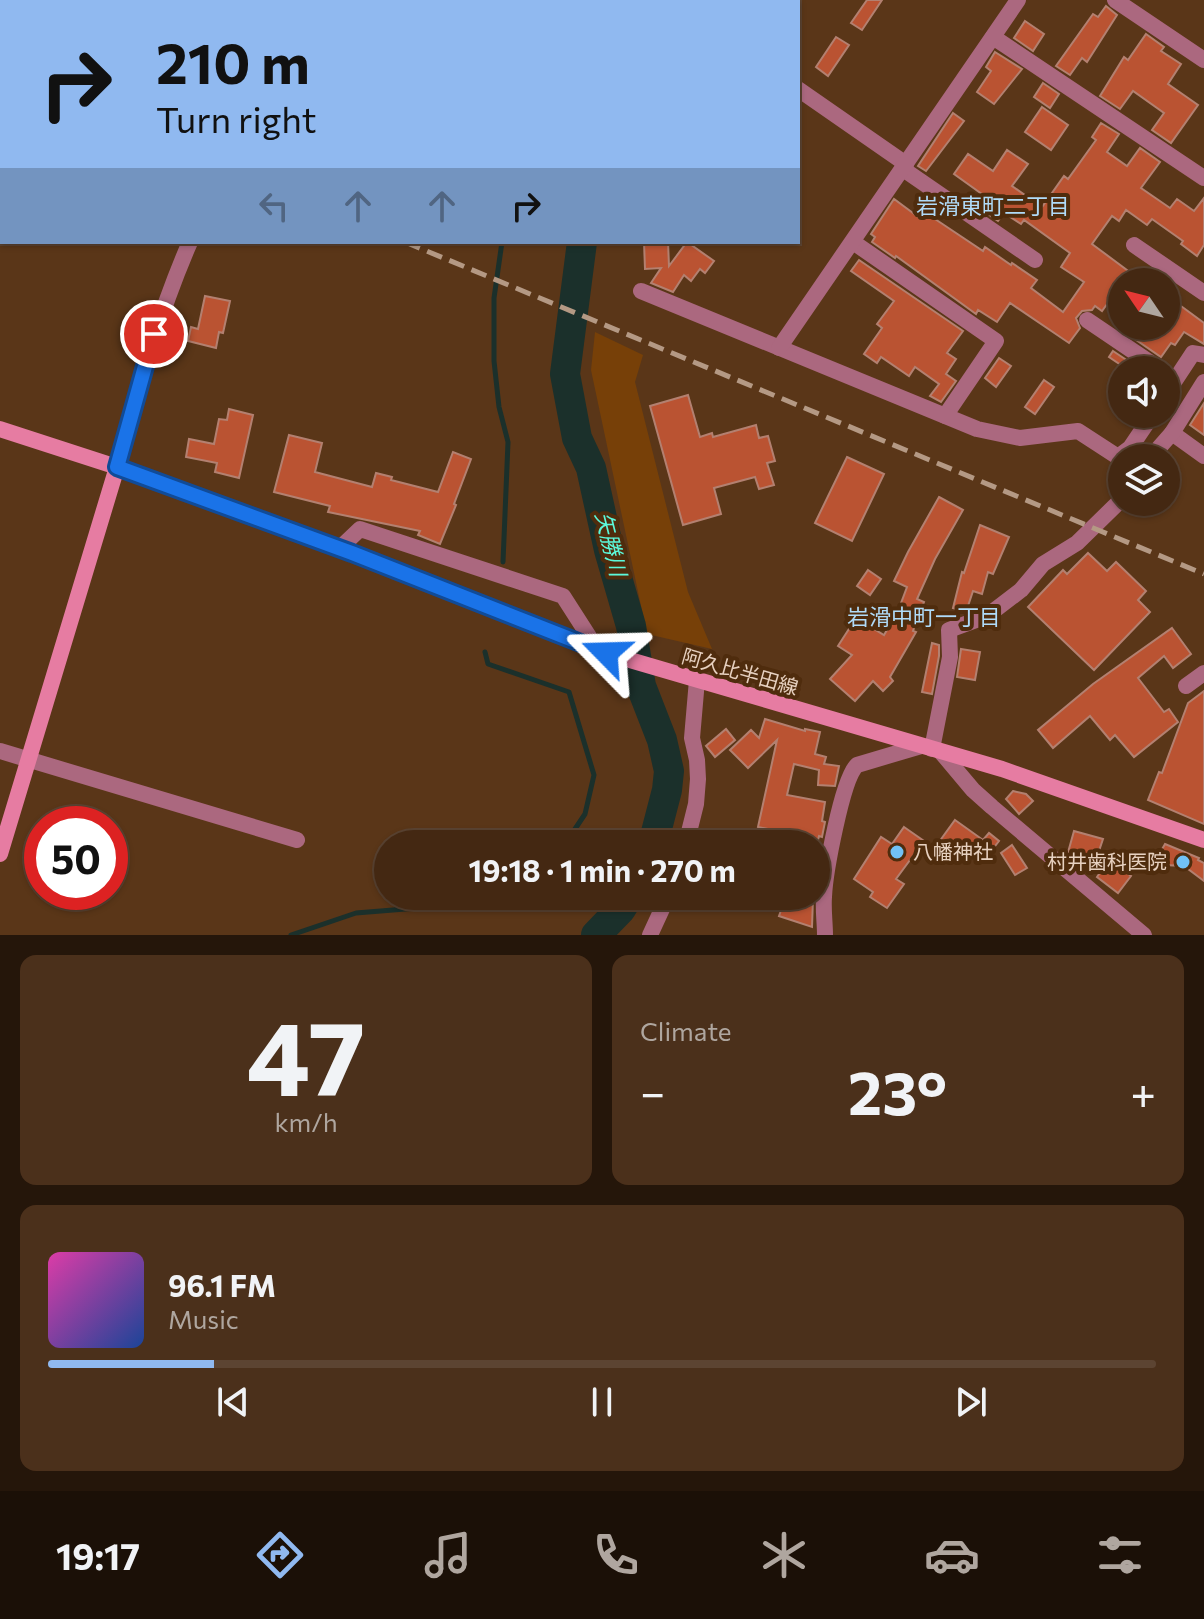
<!DOCTYPE html>
<html lang="en">
<head>
<meta charset="utf-8">
<style>
	:root { --surface:#442812; --page:#4b301b; --text:#f1f3f6; --muted:#afa69f; --line:#5c4432; --accent:#90b9f0 }
	body { margin:0; font-family:Commissioner,"Noto Sans JP",sans-serif; background:var(--page); color:var(--text); height:100vh; display:flex; flex-direction:column; font-size:30px; white-space:nowrap }
	* { box-sizing:border-box; margin:0 }
	p { font-size:26px; color:var(--muted) }
	.icon { flex:none; width:44px; height:44px; fill:none; stroke:currentColor; stroke-width:2; stroke-linecap:round; stroke-linejoin:round }
	.map { position:relative; height:935px; overflow:hidden }
	.details { display:flex; flex-direction:column; gap:20px; padding:20px; background:#25160a; flex:1 }
	.details>* { flex:none }
	.top-card { position:absolute; left:0px; top:0px; width:800px; height:244px; box-shadow:0 2px 6px #0004,0 0 0 2px var(--line); background:#90b9f0; color:#111; overflow:hidden }
	.needle { width:52px; rotate:305deg }
	.controls { position:absolute; left:1108px; top:268px; display:grid; gap:16px }
	.controls a { display:grid; place-items:center; width:72px; height:72px; border-radius:50%; background:var(--surface); box-shadow:0 2px 6px #0004,0 0 0 2px var(--line); font-size:40px }
	.speed { position:absolute; left:24px; top:806px; display:flex; gap:16px; font-size:40px; font-weight:700; text-align:center }
	.speed>* { display:grid; place-content:center; width:104px; height:104px; border-radius:50%; background:var(--surface); box-shadow:0 2px 6px #0004,0 0 0 2px var(--line); line-height:1 }
	.speed .limit { border:12px solid #d22; background:#fff; color:#111 }
	.pin { position:absolute; display:grid; place-items:center; width:68px; height:68px; color:#fff; margin:-34px; border:4px solid #fff; border-radius:50%; box-shadow:0 2px 8px #0007 }
	.me { position:absolute; width:88px; margin:-44px; rotate:292deg; stroke-linejoin:round; filter:drop-shadow(0 0 6px #0008) }
	.turn { display:flex; align-items:center; gap:28px; height:168px; padding:0 24px; font-size:36px }
	.turn .icon { width:104px; height:104px; stroke-width:2.5 }
	.turn b { display:block; font-size:56px; line-height:68px }
	.lanes { display:flex; align-items:center; height:76px; padding:0 24px; background:#0003; justify-content:center; gap:40px; direction:ltr }
	.lanes .off { opacity:.35 }
	.big { font-size:60px; font-weight:700; line-height:1.1 }
	.details .tile { flex:1; display:flex; flex-direction:column; justify-content:center; gap:12px; min-width:0; padding:0 28px; border-radius:16px; background:var(--page) }
	.details .dial { align-items:center; gap:0 }
	.dial b { font-size:104px; line-height:1 }
	.song { display:flex; align-items:center; gap:24px }
	.cover { width:96px; height:96px; border-radius:12px; background:linear-gradient(135deg,hsl(320 70% 55%),hsl(220 70% 35%)) }
	.played { height:8px; border-radius:4px; background:linear-gradient(90deg,var(--accent) 15%,var(--line) 15%) }
	.keys { display:flex; justify-content:space-around; direction:ltr }
	.heat { display:flex; justify-content:space-between; align-items:center; font-size:44px; direction:ltr }
	.details .tiles { flex:1; display:grid; gap:20px; grid-template-columns:1fr 1fr }
	.tile:last-child { grid-column:span 2 }
	.trip { position:absolute; left:374px; top:830px; width:456px; height:80px; border-radius:40px; background:var(--surface); box-shadow:0 2px 6px #0004,0 0 0 2px var(--line); font-weight:700; line-height:80px; text-align:center }
	.dock { display:flex; height:128px; justify-content:space-around; align-items:center; background:#1b1007; color:var(--muted) }
	.dock .icon { width:56px; height:56px }
	.dock .on { color:var(--accent) }
	.dock b { font-size:36px; color:var(--text) }
	.map>svg:first-child { display:block }
</style>
</head>
<body>
<div class="map">
<svg width="1204" height="935" viewBox="0 0 1204 935">
	<rect width="100%" height="100%" fill="#5a3618"/>
	<!-- green -->
	<g fill="#774008">
		<path d="M533 0H683L681 2Z"/>
		<path d="M595 332 643 355 635 382 688 592 712 649 647 634 591 370Z"/>
	</g>
	<g fill="none" stroke-linecap="round" stroke-linejoin="round">
		<!-- stream -->
		<g stroke="#1b302b" stroke-width="5">
			<path d="M301 2 302 0"/>
			<path d="M493 2V0"/>
			<path d="M0 44 2 45"/>
			<path d="M502 242 494 298V361L499 407 508 442 503 562"/>
			<path d="M485 652 488 664 569 692 594 775 585 814 565 844"/>
			<path d="M291 935 356 913 430 907 491 896"/>
		</g>
		<!-- river -->
		<g stroke="#1b302b" stroke-width="30">
			<path d="M582 242 565 374 577 438 591 468 609 550 631 626 641 686 662 740 669 771 667 790 653 844"/>
			<path d="M596 935 621 909 629 896"/>
		</g>
	</g>
	<!-- building -->
	<g fill="#ba5332" stroke="#b38070" stroke-width="2">
		<path d="M867 0H882L862 30 851 23Z"/>
		<path d="M1106 6 1117 15 1087 62 1082 58 1070 75 1056 66 1093 14 1098 17Z"/>
		<path d="M1025 21 1044 34 1033 51 1014 38Z"/>
		<path d="M1146 34 1164 47 1161 51 1181 64 1168 84 1198 105 1171 143 1152 130 1164 113 1133 91 1120 109 1100 96 1124 57 1128 60Z"/>
		<path d="M836 37 849 45 828 76 816 67Z"/>
		<path d="M995 52 1022 69 994 104 977 92 991 71 986 67Z"/>
		<path d="M1043 83 1059 94 1050 108 1034 97Z"/>
		<path d="M1042 107 1068 125 1051 150 1025 132Z"/>
		<path d="M953 113 964 121 926 171 918 166Z"/>
		<path d="M1101 123 1119 134 1107 152 1127 166 1140 148 1160 162 1141 188 1170 208 1177 199 1194 211 1204 198V245L1197 256 1181 244 1183 241 1152 219 1147 225 1126 210 1119 221 1112 216 1092 244 1143 282H1122V308L1110 300 1102 311 1095 306 1092 310 1082 311 1076 318 1080 328 1069 343 1010 303 997 322 978 310 976 314 896 256 895 258 872 242 875 237 871 234 894 199 921 219 926 213 983 251 985 247 1011 265 1012 263 1037 280 1031 288 1063 312 1084 282 1061 267 1070 253 1024 220 1021 224 1004 213 998 221 979 208 986 197 954 174 968 154 993 171 1007 150 1028 164 1012 186 1042 207 1064 176 1068 179 1096 140 1092 137Z"/>
		<path d="M644 242H668L669 266 687 242 714 261 705 273 700 269 691 281 684 275 673 292 651 283 661 268 645 269Z"/>
		<path d="M859 260 963 331 947 353 956 359 946 374 956 381 941 402 930 396 939 384 915 367 909 376 881 357 877 363 864 354 882 328 877 324 894 301 851 271Z"/>
		<path d="M1166 295 1204 323V344L1184 332 1175 345 1171 343 1161 357 1126 333 1131 326H1142L1155 335 1161 326H1166Z"/>
		<path d="M205 296 230 301 223 333 219 332 216 348 188 341 191 327 198 329Z"/>
		<path d="M1113 351 1128 361 1124 367 1109 357Z"/>
		<path d="M999 358 1011 366 996 387 985 378Z"/>
		<path d="M1044 380 1054 387 1035 414 1025 407Z"/>
		<path d="M688 395 700 437 712 433 713 437 756 425 759 438 768 436 775 461 767 463 774 485 759 489 755 477 714 488 721 514 683 525 650 406Z"/>
		<path d="M1204 403V435L1190 425Z"/>
		<path d="M229 409 253 415 239 478 215 472 217 463 186 457 189 439 214 444 219 419 227 420Z"/>
		<path d="M289 435 322 443 315 472 372 487 376 473 392 477 391 480 438 492 453 452 471 459 454 504 456 505 440 544 418 535 420 531 328 512 330 506 274 492Z"/>
		<path d="M847 457 884 474 852 541 815 523Z"/>
		<path d="M939 497 963 510 935 559 917 599 924 602 913 631 916 632 890 677 893 681 883 691 873 681 855 701 830 679 852 655 838 646 856 618 884 635 898 611 907 587 894 581 908 552Z"/>
		<path d="M980 525 1009 537 993 574 988 572 982 594 973 591 966 612 953 608 962 572 964 573Z"/>
		<path d="M1088 553 1107 571 1116 562 1146 591 1138 600 1150 612 1094 670 1028 607 1063 570 1067 574Z"/>
		<path d="M868 570 881 579 870 595 857 586Z"/>
		<path d="M1172 628 1191 654 1173 668 1164 656 1138 678 1164 712 1169 709 1178 722 1134 757 1115 735 1110 740 1090 716 1053 748 1038 730 1093 684Z"/>
		<path d="M932 643 939 645V656L932 694 922 692Z"/>
		<path d="M961 649 980 652 975 680 957 677Z"/>
		<path d="M1204 691V824L1148 800 1159 772 1162 773 1188 703Z"/>
		<path d="M765 719 805 731V729L820 732 815 754 826 757 824 764 839 766 835 786 818 785 819 770 794 764 787 795 825 802 822 821 825 822 822 837 819 836 817 844H768L773 830 758 827 777 740 748 768 730 750 751 730 759 738Z"/>
		<path d="M726 729 735 740 715 757 706 746Z"/>
		<path d="M1013 791 1026 794 1033 801 1019 814 1006 799Z"/>
		<path d="M955 820 983 840 989 833 999 841 984 860 961 841 953 852 939 842Z"/>
		<path d="M904 827 924 841 896 879 904 884 887 908 870 897 873 892 854 879 881 837 892 844Z"/>
		<path d="M1074 831 1103 839 1099 851 1131 876 1118 893 1097 877 1104 867 1067 856Z"/>
		<path d="M1165 844 1199 858 1198 860 1204 863V881L1184 866 1164 865 1165 853 1161 851Z"/>
		<path d="M1012 845 1027 868 1015 875 1001 853Z"/>
		<path d="M786 896 813 898 812 927 779 916Z"/>
	</g>
	<g fill="none" stroke-linecap="round" stroke-linejoin="round">
		<!-- street -->
		<g stroke="#ab687f" stroke-width="16">
			<path d="M1115 0 1204 60"/>
			<path d="M288 2 289 0"/>
			<path d="M523 2V0"/>
			<path d="M993 37 1204 178"/>
			<path d="M798 89 906 164"/>
			<path d="M903 169 1035 260"/>
			<path d="M853 242 996 341 945 416"/>
			<path d="M1134 245 1204 293"/>
			<path d="M641 291 977 429 1020 438 1078 431 1118 457 1130 448 1153 414"/>
			<path d="M1087 320 1161 370"/>
			<path d="M779 348 1018 0"/>
			<path d="M1166 394 1193 353 1204 355"/>
			<path d="M1172 433 1204 456"/>
			<path d="M1150 458 1172 433 1204 382"/>
			<path d="M117 467C138 390 158 315 190 242"/>
			<path d="M339 549 360 529 563 596 597 649"/>
			<path d="M1186 686 1204 673"/>
			<path d="M932 749 950 657 949 630 987 616 1021 590 1043 564 1077 543 1122 499"/>
			<path d="M0 751 297 840"/>
			<path d="M941 752 973 790 992 807 1144 935"/>
			<path d="M686 844 696 804 698 779 697 760 692 738 697 680"/>
			<path d="M650 935 668 896"/>
			<path d="M825 935C825 923 823 910 824 897 825 874 842 779 857 765L921 746"/>
		</g>
		<!-- secondary -->
		<g stroke="#e67ca2" stroke-width="16">
			<path d="M0 429 117 467 352 553 606 653 1002 769 1204 840"/>
			<path d="M0 854 117 467"/>
		</g>
		<!-- rail -->
		<g stroke="#b49984" stroke-width="5" stroke-dasharray="16 8" stroke-linecap="butt">
			<path d="M0 67 2 68"/>
			<path d="M405 242 1204 574"/>
		</g>
	</g>
	<g fill="none" stroke-linecap="round" stroke-linejoin="round">
		<defs>
			<path id="route" d="M154 334 117 467 352 553 606 653"/>
		</defs>
		<!-- route casing -->
		<use href="#route" stroke="#114b97" stroke-width="20"/>
		<!-- route -->
		<use href="#route" stroke="#1a73e8" stroke-width="14"/>
	</g>
	<!-- markers -->
	<g fill="#71c1f5" stroke="#4f2c0d" stroke-width="3">
		<circle cx="897" cy="852" r="8"/>
		<circle cx="1183" cy="862" r="8"/>
	</g>
	<g text-anchor="middle" stroke-width="8" stroke-linejoin="round" paint-order="stroke">
		<!-- street labels -->
		<g font-size="20" fill="#e7d1c0" stroke="#4f2c0d">
			<text transform="translate(740 672) rotate(16)" y="7">阿久比半田線</text>
		</g>
		<!-- poi labels -->
		<g font-size="20" fill="#e7d1c0" stroke="#4f2c0d" text-anchor="start">
			<text x="913" y="859">八幡神社</text>
			<text x="1167" y="869" text-anchor="end">村井歯科医院</text>
		</g>
		<!-- neighbourhood labels -->
		<g font-size="22" fill="#b0dbf8" stroke="#4f2c0d">
			<text x="993" y="214">岩滑東町二丁目</text>
			<text x="924" y="625">岩滑中町一丁目</text>
		</g>
		<!-- water labels -->
		<g font-size="22" font-style="italic" fill="#5cf8db" stroke="#4f2c0d">
			<text transform="translate(611 544) rotate(76)" y="8">矢勝川</text>
		</g>
	</g>
</svg>
<div class="controls">
<a><svg class="needle" viewBox="-14 -14 28 28"><path d="M0-13l5 13h-10z" fill="#e53935"/><path d="M0 13l5-13h-10z" fill="#afa69f"/></svg></a>
<a><svg class="icon" aria-label="sound" viewBox="0 0 24 24"><path d="M4 9h4l5-4v14l-5-4H4zM17 9q2 3 0 6"/></svg></a>
<a><svg class="icon" aria-label="layers" viewBox="0 0 24 24"><path d="M12 4l9 5-9 5-9-5zM3 14l9 5 9-5"/></svg></a>
</div>
<div class="speed"><div class="limit">50</div></div>
<div class="pin" style="left:154px;top:334px;background:#d93025"><svg class="icon" aria-label="arrive" viewBox="0 0 24 24"><path d="M6 21V4h12l-3 4 3 4H6"/></svg></div>
<svg class="me" style="left:606px;top:653px" viewBox="-20 -20 40 40"><path d="M0-17L14 15 0 8-14 15z" fill="#1a73e8" stroke="#fff" stroke-width="4"/></svg>
<div class="trip">19:18 · 1 min · 270 m</div>
<div class="top-card">
<div class="turn"><svg class="icon" aria-label="right" viewBox="0 0 24 24"><path d="M7 20v-9h11M14 6l5 5-5 5"/></svg><div><b>210 m</b>Turn right</div></div>
<div class="lanes"><svg class="icon off" aria-label="left" viewBox="0 0 24 24"><path d="M17 20v-9H6M10 6l-5 5 5 5"/></svg><svg class="icon off" aria-label="ahead" viewBox="0 0 24 24"><path d="M12 20V5M6 11l6-6 6 6"/></svg><svg class="icon off" aria-label="ahead" viewBox="0 0 24 24"><path d="M12 20V5M6 11l6-6 6 6"/></svg><svg class="icon" aria-label="right" viewBox="0 0 24 24"><path d="M7 20v-9h11M14 6l5 5-5 5"/></svg></div>
</div>
</div>
<section class="details">
<div class="tiles">
<div class="tile dial"><b>47</b><p>km/h</p></div>
<div class="tile"><p>Climate</p>
<div class="heat"><a>−</a><b class="big">23°</b><a>+</a></div>
</div>
<div class="tile">
<div class="song"><i class="cover"></i><div><b>96.1 FM</b><p>Music</p></div></div>
<div class="played"></div>
<div class="keys"><svg class="icon" aria-label="previous" viewBox="0 0 24 24"><path d="M18 5L8 12l10 7zM5 5v14"/></svg><svg class="icon" aria-label="pause" viewBox="0 0 24 24"><path d="M8 5v14M16 5v14"/></svg><svg class="icon" aria-label="next" viewBox="0 0 24 24"><path d="M6 5l10 7-10 7zM19 5v14"/></svg></div>
</div>
</div>
</section>
<nav class="dock">
<b>19:17</b>
<svg class="icon on" aria-label="directions" viewBox="0 0 24 24"><path d="M12 3l9 9-9 9-9-9zM9 14v-3h6M13 9l2 2-2 2"/></svg>
<svg class="icon" aria-label="music" viewBox="0 0 24 24"><path d="M9 18V5l10-2v13"/><circle cx="6" cy="18" r="3"/><circle cx="16" cy="16" r="3"/></svg>
<svg class="icon" aria-label="phone" viewBox="0 0 24 24"><path d="M5 4h4l2 5-3 2q2 4 5 5l2-3 5 2v4C11 20 4 13 5 4z"/></svg>
<svg class="icon" aria-label="climate" viewBox="0 0 24 24"><path d="M12 3v18M4 7l16 10M4 17L20 7"/></svg>
<svg class="icon" aria-label="car" viewBox="0 0 24 24"><path d="M5 17H2v-5l4-1 3-4h7l3 4 3 1v5h-3M9 17h6M6 11h13"/><circle cx="7" cy="17" r="2"/><circle cx="17" cy="17" r="2"/></svg>
<svg class="icon" aria-label="filters" viewBox="0 0 24 24"><path d="M4 7h16M4 17h16"/><circle cx="9" cy="7" r="2"/><circle cx="15" cy="17" r="2"/></svg>
</nav>
</body>
</html>
